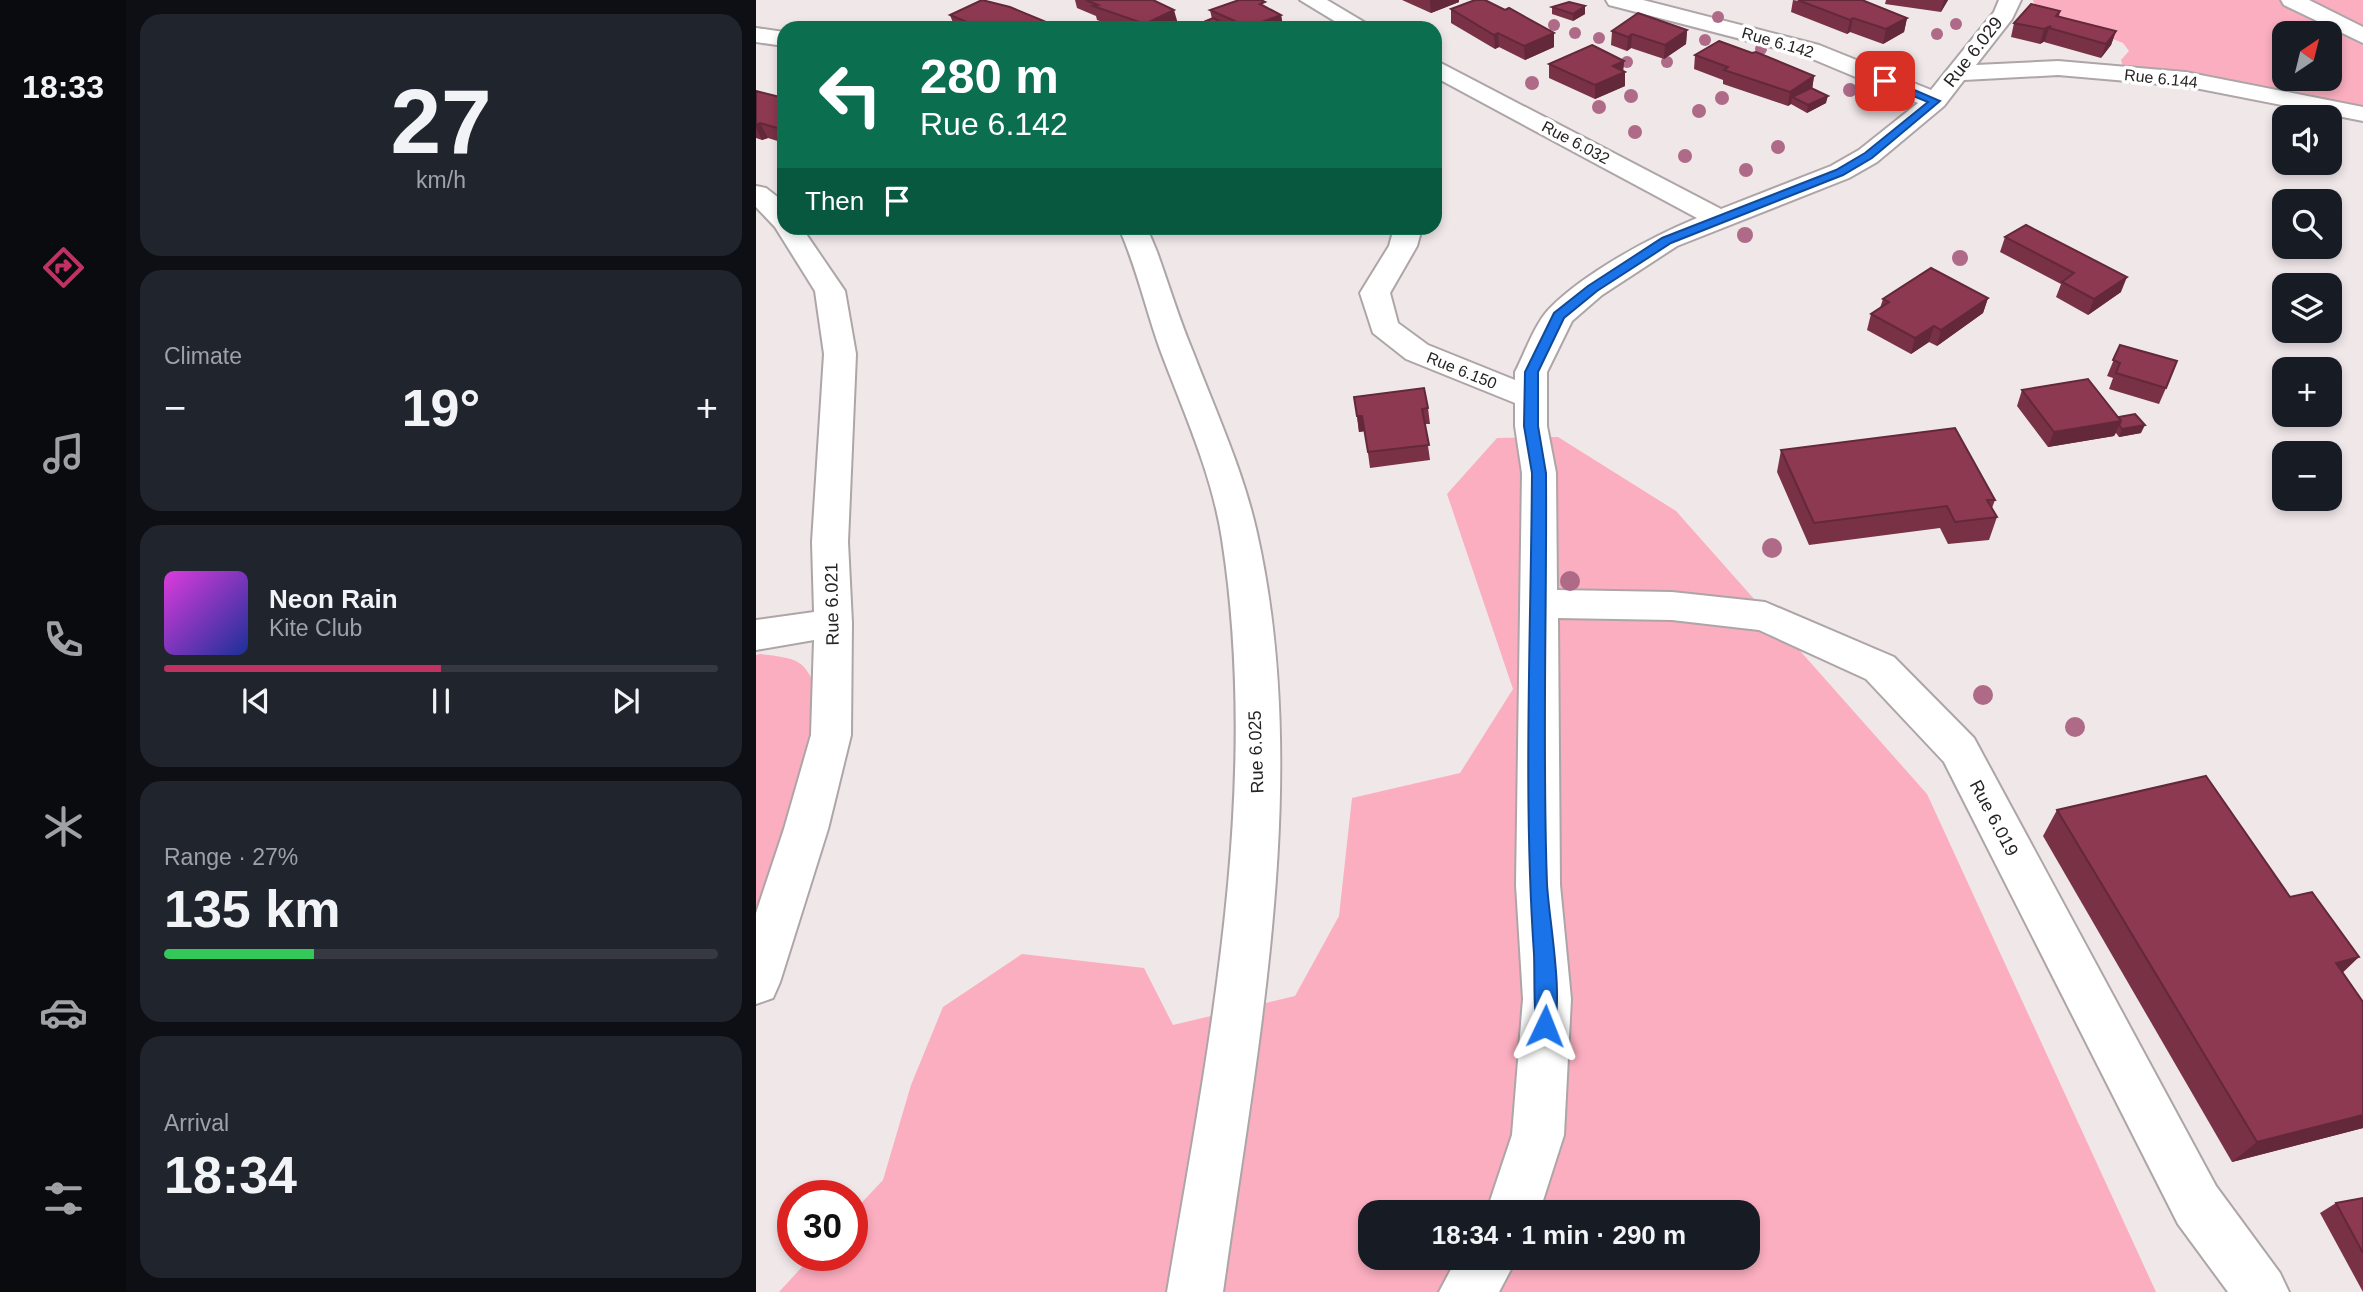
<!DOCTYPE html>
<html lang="en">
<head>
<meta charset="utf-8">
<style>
	:root { --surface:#171b24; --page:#20242c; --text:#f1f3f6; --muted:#9ea1a6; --line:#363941; --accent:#bf3262 }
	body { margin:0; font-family:Helvetica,sans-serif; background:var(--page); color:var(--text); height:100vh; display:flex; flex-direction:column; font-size:26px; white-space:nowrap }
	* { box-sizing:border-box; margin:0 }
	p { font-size:23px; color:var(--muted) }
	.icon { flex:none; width:38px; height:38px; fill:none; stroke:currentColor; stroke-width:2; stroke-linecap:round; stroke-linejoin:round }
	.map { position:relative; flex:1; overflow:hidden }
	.drawer { display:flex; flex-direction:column; gap:14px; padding:14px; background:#0d0f14; width:630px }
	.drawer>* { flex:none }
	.guide { position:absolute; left:21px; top:21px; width:665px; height:214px; border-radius:21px; box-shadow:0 4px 10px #0003; background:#0b6e4f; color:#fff; overflow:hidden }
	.needle { width:46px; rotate:35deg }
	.fabs { position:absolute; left:1516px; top:21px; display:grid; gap:14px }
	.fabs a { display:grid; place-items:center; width:70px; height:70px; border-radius:14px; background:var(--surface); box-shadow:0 4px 10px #0003; font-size:35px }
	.speed { position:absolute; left:21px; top:1180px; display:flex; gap:14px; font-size:35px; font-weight:700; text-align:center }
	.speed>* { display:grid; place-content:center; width:91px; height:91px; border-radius:50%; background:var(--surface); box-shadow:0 4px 10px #0003; line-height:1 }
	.speed .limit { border:10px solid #d22; background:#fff; color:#111 }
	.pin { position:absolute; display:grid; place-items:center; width:60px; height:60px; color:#fff; margin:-30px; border-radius:14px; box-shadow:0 4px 10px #0006 }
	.me { position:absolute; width:77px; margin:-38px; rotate:2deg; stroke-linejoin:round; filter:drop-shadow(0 0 5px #0008) }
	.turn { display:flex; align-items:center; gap:24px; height:147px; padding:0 28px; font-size:32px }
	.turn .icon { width:91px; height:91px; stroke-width:2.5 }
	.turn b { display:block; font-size:49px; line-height:60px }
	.then { display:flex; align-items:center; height:66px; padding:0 28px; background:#0003; gap:14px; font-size:26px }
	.big { font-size:52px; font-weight:700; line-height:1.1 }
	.drawer .card { flex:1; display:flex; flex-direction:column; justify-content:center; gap:10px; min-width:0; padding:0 24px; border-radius:21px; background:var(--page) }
	.drawer .dial { align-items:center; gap:0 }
	.dial b { font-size:91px; line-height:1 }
	.song { display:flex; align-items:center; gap:21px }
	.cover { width:84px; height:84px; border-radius:10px; background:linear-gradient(135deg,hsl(300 70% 55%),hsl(230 70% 35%)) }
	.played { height:7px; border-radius:4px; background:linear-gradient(90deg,var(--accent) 50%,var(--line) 50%) }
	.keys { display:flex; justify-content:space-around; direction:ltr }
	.heat { display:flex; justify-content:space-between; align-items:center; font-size:38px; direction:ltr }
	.charge { height:10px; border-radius:5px; background:linear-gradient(90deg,#34c759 27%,var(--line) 0) }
	.trip { position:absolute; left:602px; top:1200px; width:402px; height:70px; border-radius:21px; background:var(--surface); box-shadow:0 4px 10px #0003; font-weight:700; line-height:70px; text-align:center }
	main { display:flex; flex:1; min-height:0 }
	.menu { display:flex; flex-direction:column; width:126px; justify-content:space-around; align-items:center; background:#090b0e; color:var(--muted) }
	.menu .icon { width:49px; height:49px }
	.menu .on { color:var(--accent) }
	.menu b { font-size:32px; color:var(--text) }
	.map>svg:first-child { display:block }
</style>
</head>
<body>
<main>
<nav class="menu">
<b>18:33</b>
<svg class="icon on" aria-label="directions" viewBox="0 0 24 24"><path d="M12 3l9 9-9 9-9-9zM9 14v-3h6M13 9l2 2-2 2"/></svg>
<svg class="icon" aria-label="music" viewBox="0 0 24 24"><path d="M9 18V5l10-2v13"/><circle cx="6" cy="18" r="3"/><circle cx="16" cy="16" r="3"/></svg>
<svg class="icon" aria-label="phone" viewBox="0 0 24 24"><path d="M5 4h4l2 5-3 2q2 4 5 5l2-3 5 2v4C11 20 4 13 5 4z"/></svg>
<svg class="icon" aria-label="climate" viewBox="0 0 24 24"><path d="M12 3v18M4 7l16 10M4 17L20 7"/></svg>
<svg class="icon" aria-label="car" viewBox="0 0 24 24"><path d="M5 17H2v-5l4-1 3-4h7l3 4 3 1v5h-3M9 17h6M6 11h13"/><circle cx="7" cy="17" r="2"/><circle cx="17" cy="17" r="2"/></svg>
<svg class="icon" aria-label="filters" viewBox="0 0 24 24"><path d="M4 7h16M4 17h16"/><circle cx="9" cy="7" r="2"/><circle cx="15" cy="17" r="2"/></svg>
</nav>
<section class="drawer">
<div class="card dial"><b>27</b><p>km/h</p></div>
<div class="card"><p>Climate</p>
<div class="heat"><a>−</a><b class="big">19°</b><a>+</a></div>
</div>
<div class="card">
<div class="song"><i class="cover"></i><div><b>Neon Rain</b><p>Kite Club</p></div></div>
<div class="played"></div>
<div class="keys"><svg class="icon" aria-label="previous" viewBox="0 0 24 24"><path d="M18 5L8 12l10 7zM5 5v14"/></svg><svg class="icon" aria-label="pause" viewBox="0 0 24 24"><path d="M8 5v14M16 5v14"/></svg><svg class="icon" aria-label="next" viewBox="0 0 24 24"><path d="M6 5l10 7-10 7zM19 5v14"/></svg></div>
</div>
<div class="card"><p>Range · 27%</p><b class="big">135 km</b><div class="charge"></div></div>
<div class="card"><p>Arrival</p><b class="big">18:34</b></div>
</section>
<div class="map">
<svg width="1607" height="1292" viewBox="0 0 1607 1292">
	<rect width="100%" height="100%" fill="#f0e7e9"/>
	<!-- green -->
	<g fill="#fbaebf" fill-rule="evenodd">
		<path d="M1277 0H1607V120L1406 81 1371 78 1365 60 1373 51 1367 43 1280 9ZM1528 33H1573V79H1528Z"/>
		<path d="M802 437 920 511 1171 794 1400 1292H23L57 1255H96V1213L127 1180 155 1085 187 1007 266 954 388 968 417 1025 539 996 583 916 596 798 704 773 757 689 691 494 741 438ZM614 1213H992V1258H614Z"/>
		<path d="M4 654C47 659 49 660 65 701L0 944V655Z"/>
	</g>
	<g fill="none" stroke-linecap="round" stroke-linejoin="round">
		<defs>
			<g id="street">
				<path d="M544 0H571L618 28H590Z"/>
				<path d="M850 0H887L1063 45 1175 90 1238 12 1243 0H1265L1256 19 1220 65 1302 61 1429 72 1607 107V121L1429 86 1302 75 1208 80 1188 106 1121 162 1093 178 921 246 846 295 816 321 791 372V426L800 473 801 590 916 592 1009 602 1138 657 1218 738 1460 1186 1524 1273 1533 1292H1472L1422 1224 1188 762 1110 679 1003 630 916 620 802 618 804 885 815 999 808 1135 783 1213H730L756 1135 767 999 760 885 766 473 759 426V403L650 359 617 333 604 293 633 246 638 228H666L661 246 634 293 642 323 672 345 759 380V372C769 353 778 325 793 309 828 273 895 237 941 218L679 77V60L965 209 1075 166 1103 150 1162 103 1047 55 853 5Z"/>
				<path d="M1525 0H1553L1607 27V43L1528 5Z"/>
				<path d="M0 28 28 32V46L0 42Z"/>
				<path d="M0 186 10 188 28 202V228H46L89 291 100 354 92 542 96 623 95 735 72 829 24 982 17 998 0 1004V913L28 829 55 735 58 640 0 650V620L58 612 56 542 68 354 59 291 19 227 0 207Z"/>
				<path d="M363 228H391L401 252C413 285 423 319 437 352 460 412 487 470 501 533 556 778 501 1047 467 1292H411C453 1043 505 791 466 539 456 474 428 413 405 352 390 311 381 268 363 228Z"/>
				<path d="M701 1258H761L743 1292H683Z"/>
			</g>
		</defs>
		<!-- street casing -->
		<use href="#street" stroke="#ada5a7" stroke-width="4"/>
		<!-- street -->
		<use href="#street" fill="#fff" fill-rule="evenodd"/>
	</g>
	<!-- trees -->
	<g fill="#ae6a87">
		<circle cx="962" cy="17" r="6"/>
		<circle cx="1200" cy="24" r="6"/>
		<circle cx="798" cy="25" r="6"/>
		<circle cx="819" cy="33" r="6"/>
		<circle cx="1181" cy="34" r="6"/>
		<circle cx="843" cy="38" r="6"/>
		<circle cx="949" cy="40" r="6"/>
		<circle cx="1005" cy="49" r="6"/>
		<circle cx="871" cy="62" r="6"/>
		<circle cx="911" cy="62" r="6"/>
		<circle cx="1140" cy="65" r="6"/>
		<circle cx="776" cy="83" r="7"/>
		<circle cx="1094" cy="90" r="7"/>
		<circle cx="875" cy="96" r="7"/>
		<circle cx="966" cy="98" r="7"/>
		<circle cx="843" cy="107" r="7"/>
		<circle cx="943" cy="111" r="7"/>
		<circle cx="879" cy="132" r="7"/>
		<circle cx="1022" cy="147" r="7"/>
		<circle cx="929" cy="156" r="7"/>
		<circle cx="990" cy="170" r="7"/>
		<circle cx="989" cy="235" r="8"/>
		<circle cx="1204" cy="258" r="8"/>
		<circle cx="1016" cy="548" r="10"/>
		<circle cx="814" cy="581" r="10"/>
		<circle cx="1227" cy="695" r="10"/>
		<circle cx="1319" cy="727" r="10"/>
	</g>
	<!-- wall -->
	<g fill="#793146">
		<path d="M319 0H397L422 24 413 28H364L341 20 340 16 321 8Z"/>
		<path d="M646 0H703V2L675 13Z"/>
		<path d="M1037 0 1151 18 1148 32 1127 44 1094 32 1091 34 1035 12Z"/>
		<path d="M1130 0H1192L1185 12 1129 4Z"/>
		<path d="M829 6V14L817 21 796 14V7Z"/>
		<path d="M510 7 525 15 527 27 545 28H452L450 21 456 19 454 10Z"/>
		<path d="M695 9 798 33V47L769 60 743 47 739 49 695 23Z"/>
		<path d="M1304 11 1303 17 1360 31 1355 45 1345 58 1288 42 1289 41 1284 44 1255 37 1258 23Z"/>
		<path d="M194 15 300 26 301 28H199Z"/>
		<path d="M931 30 930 44 908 59 875 48 871 51 855 45 856 31Z"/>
		<path d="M939 55 1058 76 1056 89 1070 103 1051 113 1035 104 1032 106 967 84V80L938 69Z"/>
		<path d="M868 61 867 71 869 72V86L839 99 793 78V64Z"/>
		<path d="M0 91 28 98V143L12 138 6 140 0 138Z"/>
		<path d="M1249 237 1365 292 1332 315 1300 297 1305 284 1244 252Z"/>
		<path d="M1232 298 1227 313 1181 346 1173 342 1155 354 1111 330 1115 314 1124 308 1127 299Z"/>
		<path d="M1364 345 1410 388 1403 404 1353 389 1357 378 1351 376Z"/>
		<path d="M1266 390 1363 417 1385 433 1363 437 1360 433 1358 436 1292 447 1261 406Z"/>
		<path d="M672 408 674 424H669L674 460 614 468 609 431 603 432 601 416Z"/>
		<path d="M1025 450 1239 500 1236 508 1241 517 1233 540 1192 544 1184 528 1053 545 1021 472Z"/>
		<path d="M1301 810 1587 973 1607 1002V1128L1476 1162 1287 836Z"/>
		<path d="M1607 1198V1292L1564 1213 1580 1203Z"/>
	</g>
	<!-- shaded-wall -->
	<g fill="#632839">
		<path d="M674 0H703V2L675 13Z"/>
		<path d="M1188 0H1192L1185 12Z"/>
		<path d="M829 6V14L817 21V14Z"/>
		<path d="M418 10 422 24 413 28H390L389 24Z"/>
		<path d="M525 15 527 28H492V27Z"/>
		<path d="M1097 18 1094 32 1091 34 1094 20Z"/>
		<path d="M1151 18 1148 32 1127 44 1130 29Z"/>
		<path d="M1295 26 1293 28 1289 41 1284 44 1288 29Z"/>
		<path d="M931 30 930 44 908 59 909 45Z"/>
		<path d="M1360 31 1355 45 1345 58 1350 44Z"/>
		<path d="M742 33 743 47 739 49 738 35Z"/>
		<path d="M798 33V47L769 60 768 46Z"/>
		<path d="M876 34 875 48 871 51 872 37Z"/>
		<path d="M868 61 867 73 869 72V86L839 99V85L857 66Z"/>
		<path d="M1058 76 1056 90 1036 97 1035 104 1032 106 1034 92Z"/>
		<path d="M1072 96 1070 103 1051 113 1052 105Z"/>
		<path d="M4 123 12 138 6 140 0 128V125Z"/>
		<path d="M1371 277 1365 292 1332 315 1338 299Z"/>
		<path d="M1232 298 1227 313 1181 346 1185 330Z"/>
		<path d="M1178 326 1173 342 1155 354 1159 338Z"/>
		<path d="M601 416H606L609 431 603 432Z"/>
		<path d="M1365 421 1358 436 1292 447 1298 432Z"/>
		<path d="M1389 425 1385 433 1363 437 1366 429Z"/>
		<path d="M1603 957 1578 981 1580 963Z"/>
		<path d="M1607 1115V1128L1476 1162 1501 1142Z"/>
	</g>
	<!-- building -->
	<g fill="#8d3951" stroke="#632839" stroke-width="2">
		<path d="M226 0 254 7 300 26 296 28H225L194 15Z"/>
		<path d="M330 0H397L418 10 389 24 337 6 342 5Z"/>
		<path d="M483 0H505L509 2 504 4 525 15 492 27 454 10Z"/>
		<path d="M719 0H729L749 10 753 8 798 33 768 46 742 33 738 35 695 9Z"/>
		<path d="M1042 0H1106L1151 18 1130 29 1097 18 1094 20Z"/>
		<path d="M813 2 829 6 817 14 796 7Z"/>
		<path d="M1275 4 1304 11 1300 16 1360 31 1350 44 1293 28 1295 26 1288 29 1258 23Z"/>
		<path d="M882 13 931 30 909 45 876 34 872 37 856 31Z"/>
		<path d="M457 18 467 23 471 22 482 28H461L450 21Z"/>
		<path d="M537 24 545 28H525Z"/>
		<path d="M963 41 996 53 1000 52 1058 76 1034 92 968 70 972 67 939 55Z"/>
		<path d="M836 45 868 61 857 66 869 72 839 85 793 64Z"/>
		<path d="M1055 88 1072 96 1052 105 1036 97Z"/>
		<path d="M0 91 28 98V130L4 123 0 125Z"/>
		<path d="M1270 225 1371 277 1338 299 1306 282 1318 273 1249 237Z"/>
		<path d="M1175 268 1232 298 1185 330 1178 326 1159 338 1115 314 1133 302 1127 299Z"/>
		<path d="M1364 345 1421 361 1410 388 1360 373 1364 363 1357 360Z"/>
		<path d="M1332 379 1365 421 1298 432 1266 390Z"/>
		<path d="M668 388 672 408 666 409 673 445 612 452 606 416H601L598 397Z"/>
		<path d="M1379 414 1389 425 1366 429 1363 425 1365 421 1363 417Z"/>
		<path d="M1199 428 1239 500H1231L1241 517 1199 522 1191 506 1058 523 1025 450Z"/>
		<path d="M1450 776 1534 897 1556 892 1603 957 1580 963 1607 1002V1115L1501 1142 1301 810Z"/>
		<path d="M1607 1198V1253L1580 1203Z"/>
	</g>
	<!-- route -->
	<path fill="#1a73e8" stroke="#114b97" stroke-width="2" d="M1126 79H1133L1184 101 1116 158 1087 175 915 243 841 291 808 318 782 372V426L790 473C791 610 786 748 791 884 793 921 809 1002 796 1033L789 1036 782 1033C777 1023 779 970 778 954 767 794 775 633 776 473L768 426 769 372 798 313 832 286 906 238 1080 170 1109 153 1172 102 1126 83Z"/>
	<g text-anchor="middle" stroke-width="7" stroke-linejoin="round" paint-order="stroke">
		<!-- far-street labels -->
		<g font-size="16" fill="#262323" stroke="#fff">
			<text transform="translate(1022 42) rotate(16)" y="6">Rue 6.142</text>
			<text transform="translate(1405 78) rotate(6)" y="6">Rue 6.144</text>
			<text transform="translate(820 142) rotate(28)" y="6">Rue 6.032</text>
			<text transform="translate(706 370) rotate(22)" y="6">Rue 6.150</text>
		</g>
		<!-- street labels -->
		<g font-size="18" fill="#262323" stroke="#fff">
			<text transform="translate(1217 52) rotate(-52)" y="6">Rue 6.029</text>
			<text transform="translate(76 604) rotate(-91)" y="6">Rue 6.021</text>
			<text transform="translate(500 752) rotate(-92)" y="6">Rue 6.025</text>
			<text transform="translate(1238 818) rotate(62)" y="6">Rue 6.019</text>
		</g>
	</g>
</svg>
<div class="fabs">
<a><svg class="needle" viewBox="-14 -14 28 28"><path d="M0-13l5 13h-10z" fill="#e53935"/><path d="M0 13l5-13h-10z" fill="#9ea1a6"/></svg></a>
<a><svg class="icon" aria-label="sound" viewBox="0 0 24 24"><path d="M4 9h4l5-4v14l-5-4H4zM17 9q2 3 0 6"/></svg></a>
<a><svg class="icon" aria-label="search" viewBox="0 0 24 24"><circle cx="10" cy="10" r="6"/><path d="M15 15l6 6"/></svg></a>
<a><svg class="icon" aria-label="layers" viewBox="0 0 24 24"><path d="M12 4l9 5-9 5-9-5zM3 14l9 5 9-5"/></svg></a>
<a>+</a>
<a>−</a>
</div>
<div class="speed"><div class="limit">30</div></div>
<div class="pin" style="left:1129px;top:81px;background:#d93025"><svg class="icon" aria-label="arrive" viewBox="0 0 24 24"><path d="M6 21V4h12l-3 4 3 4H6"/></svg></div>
<svg class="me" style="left:789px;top:1026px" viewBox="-20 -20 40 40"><path d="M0-17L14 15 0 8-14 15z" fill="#1a73e8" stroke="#fff" stroke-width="4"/></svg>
<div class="trip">18:34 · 1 min · 290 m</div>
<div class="guide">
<div class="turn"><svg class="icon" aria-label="left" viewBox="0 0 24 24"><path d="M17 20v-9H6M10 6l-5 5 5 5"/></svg><div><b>280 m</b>Rue 6.142</div></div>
<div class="then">Then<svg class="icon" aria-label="arrive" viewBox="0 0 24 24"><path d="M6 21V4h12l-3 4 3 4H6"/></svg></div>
</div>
</div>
</main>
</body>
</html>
